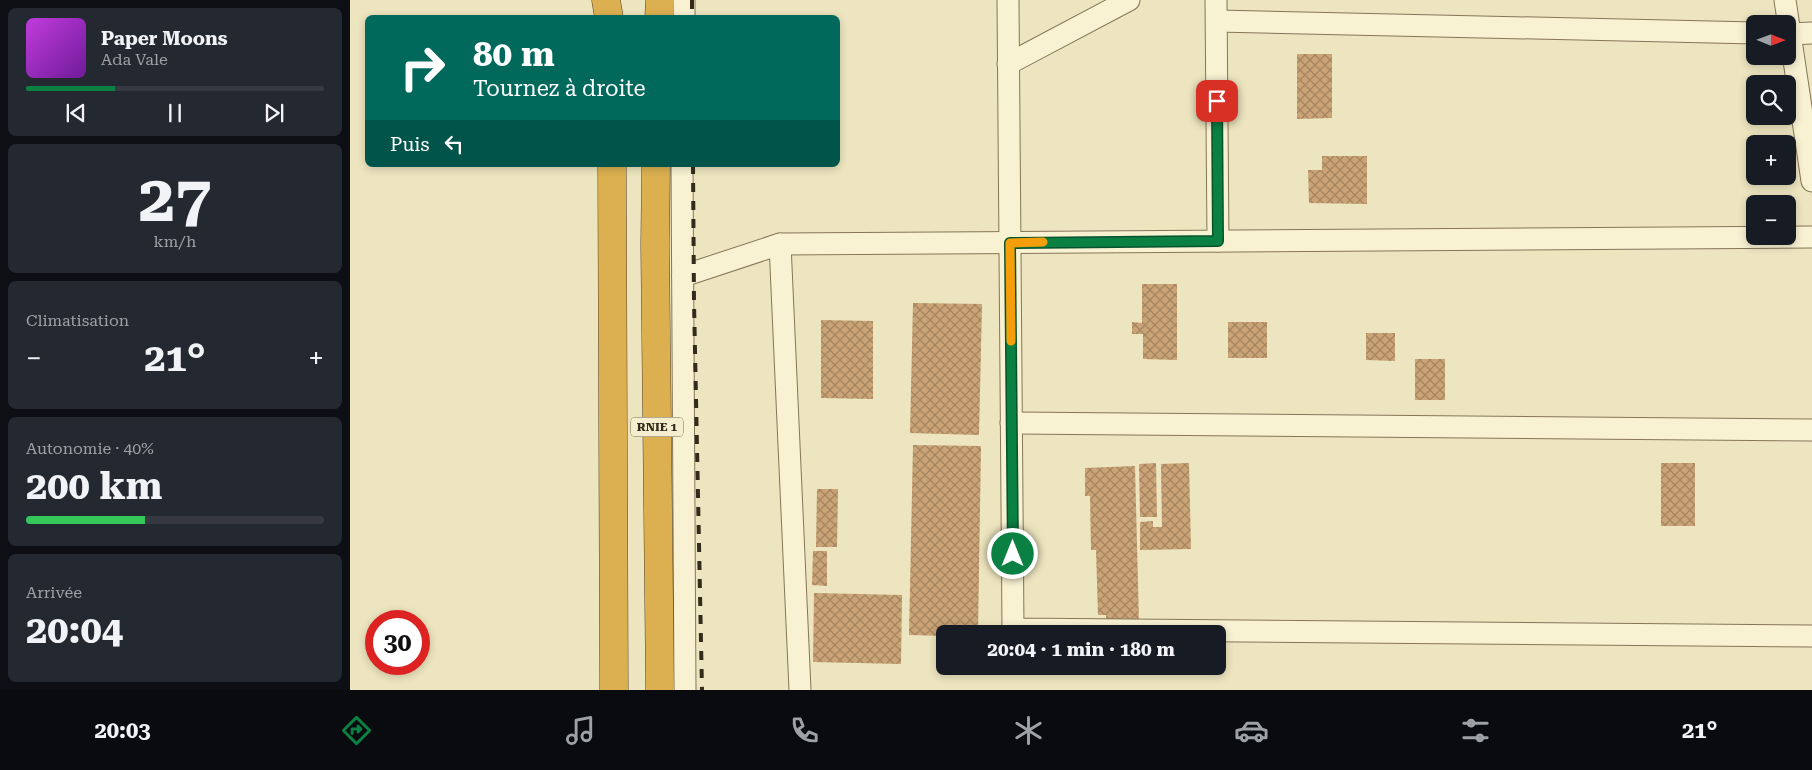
<!DOCTYPE html>
<html lang="fr">
<head>
<meta charset="utf-8">
<style>
	:root { --surface:#171b24; --page:#242831; --text:#f1f3f6; --muted:#9ea1a6; --line:#363941; --accent:#0b8043 }
	body { margin:0; font-family:"Roboto Serif",serif; background:var(--page); color:var(--text); height:100vh; display:flex; flex-direction:column; font-size:19px; white-space:nowrap }
	* { box-sizing:border-box; margin:0 }
	p { font-size:16px; color:var(--muted) }
	.icon { flex:none; width:28px; height:28px; fill:none; stroke:currentColor; stroke-width:2; stroke-linecap:round; stroke-linejoin:round }
	.map { position:relative; flex:1; overflow:hidden }
	.panel { display:flex; flex-direction:column; gap:8px; padding:8px; background:#0d0f14; width:350px }
	.panel>* { flex:none }
	.guide { position:absolute; left:15px; top:15px; width:475px; height:152px; border-radius:8px; box-shadow:0 2px 8px #0003; background:#00695c; color:#fff; overflow:hidden }
	.needle { width:32px; rotate:91deg }
	.controls { position:absolute; left:1396px; top:15px; display:grid; gap:10px }
	.controls a { display:grid; place-items:center; width:50px; height:50px; border-radius:8px; background:var(--surface); box-shadow:0 2px 8px #0003; font-size:25px }
	.speed { position:absolute; left:15px; top:610px; display:flex; gap:10px; font-size:25px; font-weight:700; text-align:center }
	.speed>* { display:grid; place-content:center; width:65px; height:65px; border-radius:50%; background:var(--surface); box-shadow:0 2px 8px #0003; line-height:1 }
	.speed .limit { border:8px solid #d22; background:#fff; color:#111 }
	.pin { position:absolute; display:grid; place-items:center; width:42px; height:42px; color:#fff; margin:-21px; border-radius:10px; box-shadow:0 2px 8px #0006 }
	.me { position:absolute; width:55px; margin:-28px; rotate:0deg; stroke-linejoin:round; filter:drop-shadow(0 0 4px #0008) }
	.turn { display:flex; align-items:center; gap:18px; height:105px; padding:0 25px; font-size:22px }
	.turn .icon { width:65px; height:65px; stroke-width:2.5 }
	.turn b { display:block; font-size:35px; line-height:42px }
	.then { display:flex; align-items:center; height:48px; padding:0 25px; background:#0003; gap:10px; font-size:19px }
	.big { font-size:38px; font-weight:700; line-height:1.1 }
	.panel .tile { flex:1; display:flex; flex-direction:column; justify-content:center; gap:8px; min-width:0; padding:0 18px; border-radius:8px; background:var(--page) }
	.panel .dial { align-items:center; gap:0 }
	.dial b { font-size:65px; line-height:1 }
	.song { display:flex; align-items:center; gap:15px }
	.cover { width:60px; height:60px; border-radius:8px; background:linear-gradient(135deg,hsl(290 70% 55%),hsl(280 70% 35%)) }
	.played { height:5px; border-radius:2px; background:linear-gradient(90deg,var(--accent) 30%,var(--line) 30%) }
	.keys { display:flex; justify-content:space-around; direction:ltr }
	.heat { display:flex; justify-content:space-between; align-items:center; font-size:28px; direction:ltr }
	.charge { height:8px; border-radius:4px; background:linear-gradient(90deg,#34c759 40%,var(--line) 0) }
	.trip { position:absolute; left:586px; top:625px; width:290px; height:50px; border-radius:8px; background:var(--surface); box-shadow:0 2px 8px #0003; font-weight:700; line-height:50px; text-align:center }
	.tabs { display:flex; height:80px; justify-content:space-around; align-items:center; background:#090b0e; color:var(--muted) }
	.tabs .icon { width:35px; height:35px }
	.tabs .active { color:var(--accent) }
	.tabs b { font-size:22px; color:var(--text) }
	main { display:flex; flex:1; min-height:0 }
	.map>svg:first-child { display:block }
</style>
</head>
<body>
<main>
<section class="panel">
<div class="tile">
<div class="song"><i class="cover"></i><div><b>Paper Moons</b><p>Ada Vale</p></div></div>
<div class="played"></div>
<div class="keys"><svg class="icon" aria-label="previous" viewBox="0 0 24 24"><path d="M18 5L8 12l10 7zM5 5v14"/></svg><svg class="icon" aria-label="pause" viewBox="0 0 24 24"><path d="M8 5v14M16 5v14"/></svg><svg class="icon" aria-label="next" viewBox="0 0 24 24"><path d="M6 5l10 7-10 7zM19 5v14"/></svg></div>
</div>
<div class="tile dial"><b>27</b><p>km/h</p></div>
<div class="tile"><p>Climatisation</p>
<div class="heat"><a>−</a><b class="big">21°</b><a>+</a></div>
</div>
<div class="tile"><p>Autonomie · 40%</p><b class="big">200 km</b><div class="charge"></div></div>
<div class="tile"><p>Arrivée</p><b class="big">20:04</b></div>
</section>
<div class="map">
<svg width="1462" height="690" viewBox="0 0 1462 690">
	<defs>
		<pattern id="building-cross-hatch" width="8" height="8" patternUnits="userSpaceOnUse" patternTransform="scale(1.25)"><rect width="8" height="8" fill="#caa376"/><path d="M0 0l8 8M0 8l8-8" fill="none" stroke="#a58560"/></pattern>
	</defs>
	<rect width="100%" height="100%" fill="#ede5bf"/>
	<!-- building -->
	<g fill="url(#building-cross-hatch)">
		<path d="M947 54H982V118L947 119Z"/>
		<path d="M972 156H1017V204L959 203 958 170H972Z"/>
		<path d="M792 284H827V360L793 359V334H782V322L792 323Z"/>
		<path d="M563 303 632 304 629 435 560 433Z"/>
		<path d="M471 320 523 321V399L471 398Z"/>
		<rect x="878" y="322" width="39" height="36"/>
		<path d="M1016 333H1045V361L1016 360Z"/>
		<rect x="1065" y="359" width="30" height="41"/>
		<path d="M563 445 631 446 628 634H595V636L559 635Z"/>
		<path d="M806 463 807 517H790L789 464Z"/>
		<path d="M839 463 841 549 790 550V522L803 521V527H812L811 464Z"/>
		<rect x="1311" y="463" width="34" height="63"/>
		<path d="M785 466 789 623 756 624V615H748L746 550H741L740 496H735V468Z"/>
		<path d="M467 489H488L487 547H466Z"/>
		<path d="M463 551H477V586L462 585Z"/>
		<path d="M464 593 552 595 551 664 463 662Z"/>
	</g>
	<g fill="none" stroke-linecap="round" stroke-linejoin="round">
		<defs>
			<g id="street">
				<path d="M658 0 663 629 1462 636"/>
				<path d="M866 0 868 241"/>
				<path d="M1435 0 1462 181"/>
				<path d="M334 18V0"/>
				<path d="M867 21 1405 33"/>
				<path d="M1438 34 1462 33"/>
				<path d="M658 64 779 0"/>
				<path d="M332 165 335 690"/>
				<path d="M430 244 450 690"/>
				<path d="M333 276 430 244 1462 237"/>
				<path d="M661 423 1462 430"/>
			</g>
			<g id="highway">
				<path d="M256 0 259 18"/>
				<path d="M309 18 310 0"/>
				<path d="M262 165 264 690"/>
				<path d="M306 165 305 245 310 690"/>
			</g>
		</defs>
		<!-- street casing -->
		<use href="#street" stroke="#857658" stroke-width="23"/>
		<!-- highway casing -->
		<use href="#highway" stroke="#53432c" stroke-width="29"/>
		<!-- street -->
		<use href="#street" stroke="#f8f1d2" stroke-width="21"/>
		<!-- highway -->
		<use href="#highway" stroke="#dcb050" stroke-width="28"/>
		<!-- rail -->
		<g stroke="#352b1c" stroke-width="4" stroke-dasharray="9 9" stroke-linecap="butt">
			<path d="M342 0V18"/>
			<path d="M343 165 344 302 352 690"/>
		</g>
	</g>
	<g fill="none" stroke-linecap="round" stroke-linejoin="round">
		<defs>
			<path id="route" d="M663 554 660 243 868 241 867 101"/>
		</defs>
		<!-- route casing -->
		<use href="#route" stroke="#07532c" stroke-width="12"/>
		<!-- route -->
		<use href="#route" stroke="#0b8043" stroke-width="9"/>
		<!-- slow -->
		<path stroke="#f59e0b" stroke-width="9" d="M661 341 660 243 693 242"/>
	</g>
	<g text-anchor="middle" stroke-width="4" stroke-linejoin="round" paint-order="stroke">
		<!-- shield labels -->
		<rect fill="#f4eecf" stroke="#6e6652" stroke-width="1" x="281" y="417.5" width="52" height="19" rx="4"/>
		<g font-size="12" font-weight="bold" fill="#352b1c">
			<text x="307" y="431">RNIE 1</text>
		</g>
	</g>
</svg>
<div class="controls">
<a><svg class="needle" viewBox="-14 -14 28 28"><path d="M0-13l5 13h-10z" fill="#e53935"/><path d="M0 13l5-13h-10z" fill="#9ea1a6"/></svg></a>
<a><svg class="icon" aria-label="search" viewBox="0 0 24 24"><circle cx="10" cy="10" r="6"/><path d="M15 15l6 6"/></svg></a>
<a>+</a>
<a>−</a>
</div>
<div class="speed"><div class="limit">30</div></div>
<div class="pin" style="left:867px;top:101px;background:#d93025"><svg class="icon" aria-label="arrive" viewBox="0 0 24 24"><path d="M6 21V4h12l-3 4 3 4H6"/></svg></div>
<svg class="me" style="left:663px;top:554px" viewBox="-20 -20 40 40"><circle r="17" fill="#0b8043" stroke="#fff" stroke-width="3"/><path d="M0-11L8 9 0 5-8 9z" fill="#fff"/></svg>
<div class="trip">20:04 · 1 min · 180 m</div>
<div class="guide">
<div class="turn"><svg class="icon" aria-label="right" viewBox="0 0 24 24"><path d="M7 20v-9h11M14 6l5 5-5 5"/></svg><div><b>80 m</b>Tournez à droite</div></div>
<div class="then">Puis<svg class="icon" aria-label="left" viewBox="0 0 24 24"><path d="M17 20v-9H6M10 6l-5 5 5 5"/></svg></div>
</div>
</div>
</main>
<nav class="tabs">
<b>20:03</b>
<svg class="icon active" aria-label="directions" viewBox="0 0 24 24"><path d="M12 3l9 9-9 9-9-9zM9 14v-3h6M13 9l2 2-2 2"/></svg>
<svg class="icon" aria-label="music" viewBox="0 0 24 24"><path d="M9 18V5l10-2v13"/><circle cx="6" cy="18" r="3"/><circle cx="16" cy="16" r="3"/></svg>
<svg class="icon" aria-label="phone" viewBox="0 0 24 24"><path d="M5 4h4l2 5-3 2q2 4 5 5l2-3 5 2v4C11 20 4 13 5 4z"/></svg>
<svg class="icon" aria-label="climate" viewBox="0 0 24 24"><path d="M12 3v18M4 7l16 10M4 17L20 7"/></svg>
<svg class="icon" aria-label="car" viewBox="0 0 24 24"><path d="M5 17H2v-5l4-1 3-4h7l3 4 3 1v5h-3M9 17h6M6 11h13"/><circle cx="7" cy="17" r="2"/><circle cx="17" cy="17" r="2"/></svg>
<svg class="icon" aria-label="filters" viewBox="0 0 24 24"><path d="M4 7h16M4 17h16"/><circle cx="9" cy="7" r="2"/><circle cx="15" cy="17" r="2"/></svg>
<b>21°</b>
</nav>
</body>
</html>
